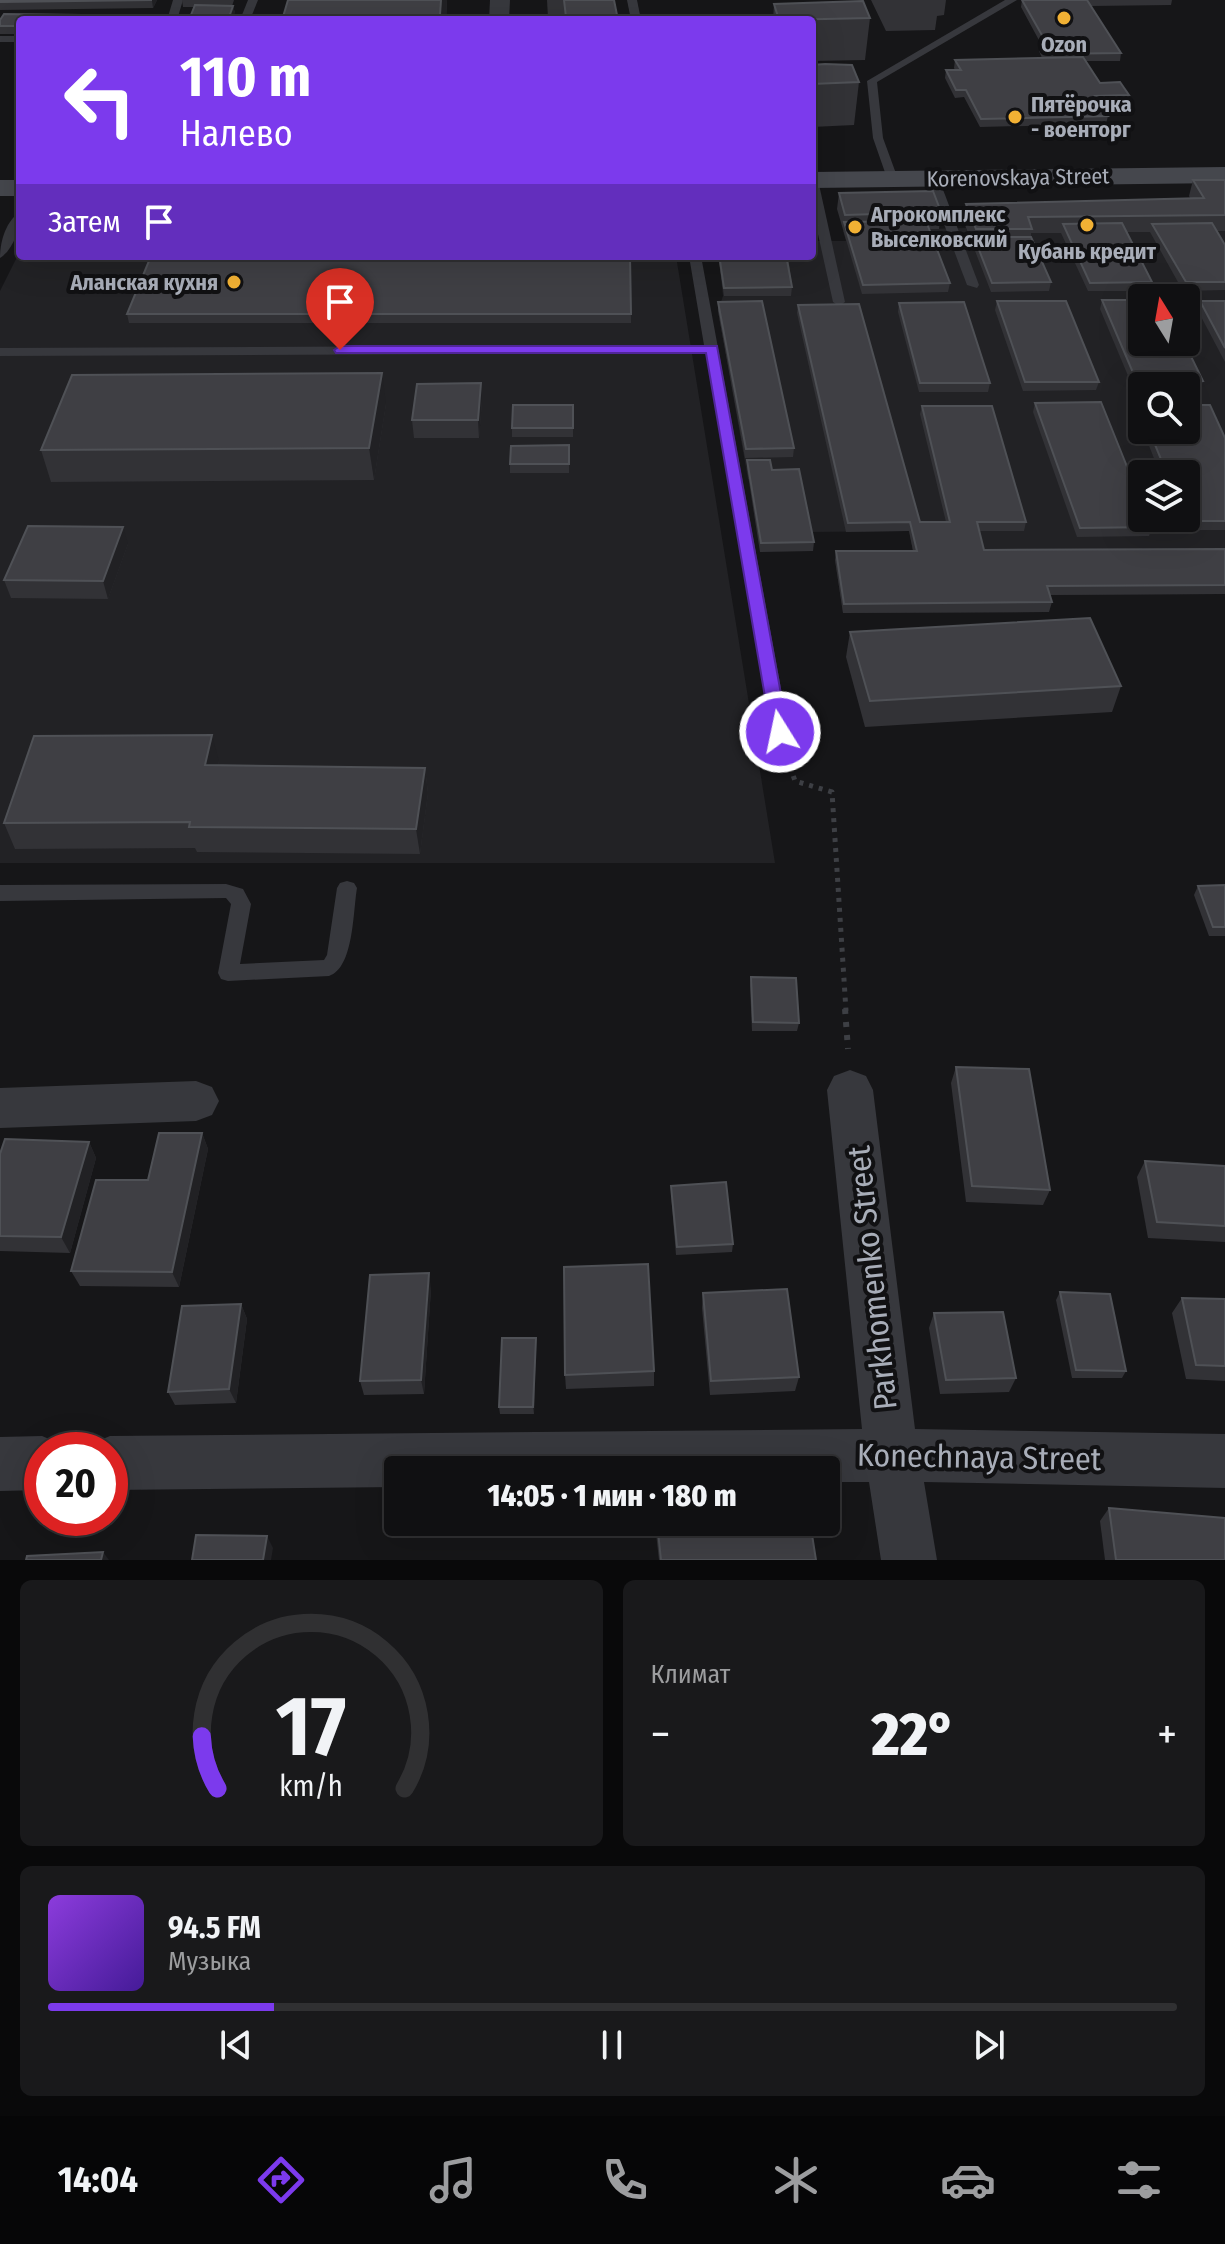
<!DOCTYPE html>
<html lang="ru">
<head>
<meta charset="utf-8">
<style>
	:root { --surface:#101012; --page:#19191b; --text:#f1f3f6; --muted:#9c9d9f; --line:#303032; --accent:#7c3aed }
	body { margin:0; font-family:"Fira Sans Condensed",sans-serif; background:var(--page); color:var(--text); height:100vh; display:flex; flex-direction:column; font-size:30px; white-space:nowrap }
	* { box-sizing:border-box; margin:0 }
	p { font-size:26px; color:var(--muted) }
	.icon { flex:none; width:44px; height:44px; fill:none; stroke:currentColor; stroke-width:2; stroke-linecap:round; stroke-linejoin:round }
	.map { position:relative; height:1560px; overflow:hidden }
	.panel { display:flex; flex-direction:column; gap:20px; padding:20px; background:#09090a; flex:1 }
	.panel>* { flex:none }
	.banner { position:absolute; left:16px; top:16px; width:800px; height:244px; border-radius:8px; box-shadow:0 8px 32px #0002,0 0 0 2px var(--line); background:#7c3aed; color:#fff; overflow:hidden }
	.needle { width:52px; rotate:349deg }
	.tools { position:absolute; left:1128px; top:284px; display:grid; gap:16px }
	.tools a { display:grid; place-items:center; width:72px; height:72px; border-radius:8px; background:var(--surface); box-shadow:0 8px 32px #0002,0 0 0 2px var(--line); font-size:40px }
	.speed { position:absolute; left:24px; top:1432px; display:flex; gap:16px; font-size:40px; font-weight:700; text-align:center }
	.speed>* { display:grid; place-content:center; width:104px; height:104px; border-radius:50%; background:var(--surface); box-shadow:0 8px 32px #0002,0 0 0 2px var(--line); line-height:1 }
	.speed .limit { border:12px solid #d22; background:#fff; color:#111 }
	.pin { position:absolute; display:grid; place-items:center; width:68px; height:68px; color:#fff; margin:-82px -34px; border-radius:50% 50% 50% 0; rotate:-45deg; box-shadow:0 0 8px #0007 }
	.pin .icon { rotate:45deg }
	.me { position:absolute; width:88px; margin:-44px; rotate:350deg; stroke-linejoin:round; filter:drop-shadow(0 0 6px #0008) }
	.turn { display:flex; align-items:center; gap:28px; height:168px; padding:0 32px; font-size:36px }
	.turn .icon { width:104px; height:104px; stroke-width:2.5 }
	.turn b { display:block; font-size:56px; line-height:68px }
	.then { display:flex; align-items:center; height:76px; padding:0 32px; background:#0003; gap:16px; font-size:30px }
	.big { font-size:60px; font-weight:800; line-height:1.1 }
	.panel .card { flex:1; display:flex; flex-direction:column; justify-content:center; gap:12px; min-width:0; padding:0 28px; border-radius:12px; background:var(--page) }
	.panel .dial { align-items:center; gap:0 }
	.dial svg { height:208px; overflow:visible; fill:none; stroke:var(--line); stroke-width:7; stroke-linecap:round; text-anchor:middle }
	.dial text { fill:var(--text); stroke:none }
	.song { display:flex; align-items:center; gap:24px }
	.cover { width:96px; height:96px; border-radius:12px; background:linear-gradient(135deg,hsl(270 70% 55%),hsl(260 70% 35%)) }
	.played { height:8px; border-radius:4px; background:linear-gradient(90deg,var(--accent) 20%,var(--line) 20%) }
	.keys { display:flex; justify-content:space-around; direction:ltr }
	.heat { display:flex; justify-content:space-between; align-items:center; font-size:44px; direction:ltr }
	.panel .tiles { flex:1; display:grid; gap:20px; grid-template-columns:1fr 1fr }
	.card:last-child { grid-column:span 2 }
	.trip { position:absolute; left:384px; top:1456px; width:456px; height:80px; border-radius:8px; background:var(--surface); box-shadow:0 8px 32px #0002,0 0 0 2px var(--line); font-weight:800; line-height:80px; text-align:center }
	.tab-bar { display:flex; height:128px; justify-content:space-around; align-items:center; background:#060607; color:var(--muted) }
	.tab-bar .icon { width:56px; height:56px }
	.tab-bar .active { color:var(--accent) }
	.tab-bar b { font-size:36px; color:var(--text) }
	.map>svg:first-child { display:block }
</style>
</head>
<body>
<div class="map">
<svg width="1225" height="1560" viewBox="0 0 1225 1560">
	<rect width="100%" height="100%" fill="#161618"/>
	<!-- built -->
	<g fill="#222225" fill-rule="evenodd">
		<path d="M966 228 973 246 1024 233 1225 231V594L1045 595 1049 612 843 613 835 560H915L909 531 809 532 798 478 748 479 718 311 723 296 720 269 784 256H812V241H846L843 231ZM1142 298H1186V342H1142ZM1142 386H1186V430H1142ZM1142 474H1186V518H1142Z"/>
		<path d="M20 251V256H676L775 863H0V291Z"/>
	</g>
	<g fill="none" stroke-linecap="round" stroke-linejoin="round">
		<!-- path-far1 -->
		<path stroke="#3d3f44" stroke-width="5" stroke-dasharray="4 6" stroke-linecap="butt" d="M787 757 795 781 832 792 846 1011"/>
		<!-- path -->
		<path stroke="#3d3f44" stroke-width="6" stroke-dasharray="5 8" stroke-linecap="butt" d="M845 1009 848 1049"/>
		<!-- lane -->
		<g fill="#37383d" fill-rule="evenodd">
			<path d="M173 0H183L177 20H167Z"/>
			<path d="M248 0H258L250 20H240Z"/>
			<path d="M627 0H637L641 20H631Z"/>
			<path d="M1005 0H1017L877 82 883 138 898 179 888 181 873 138 867 81Z"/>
			<rect x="0" y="36" width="20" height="6"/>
			<path d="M933 176 939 179 979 285 977 288 967 285 927 179Z"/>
			<path d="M812 177 818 180 845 302 839 306 833 302 812 207Z"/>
			<path d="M20 212C20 228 14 249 0 258 0 241 6 221 20 212Z"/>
			<path d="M689 256H701L789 732 780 738 771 732 706 353 0 356V348L704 345Z"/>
			<path d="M347 881 354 883 357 888C353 911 354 968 329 976L228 981 221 979 218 973 231 904 226 898 0 901V885L226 884 243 889 251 904 240 964 324 960 327 955 337 888 340 883Z"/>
		</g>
		<!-- street -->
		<g fill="#37383d" fill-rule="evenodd">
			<path d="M490 0H510L509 20H489Z"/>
			<path d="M850 1070 866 1076 873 1090 915 1429 1225 1434V1488L924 1482 937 1560H881L869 1482H826V1470H398V1487L110 1490V1450H89L91 1444 110 1436 862 1429 827 1090 834 1076Z"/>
			<path d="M196 1081 212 1087 219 1101 212 1115 196 1121 0 1128V1088Z"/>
			<path d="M42 1436 61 1444 63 1450H42V1490L0 1491V1437Z"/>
		</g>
		<!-- secondary -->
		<g fill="#45474d" fill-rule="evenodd">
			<path d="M1225 167V183L812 188V172Z"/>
			<rect x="0" y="180" width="20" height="16"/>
		</g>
	</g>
	<!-- wall -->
	<g fill="#323236">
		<path d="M0 0H157L153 8 0 10Z"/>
		<path d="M182 0H234L232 6H233L235 13 194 7H183Z"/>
		<path d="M447 0 446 20H284L283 17Z"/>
		<path d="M547 0H614L618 20 548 18Z"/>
		<path d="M871 0H946L944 15 937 16 935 30 886 31Z"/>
		<path d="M1022 0H1172L1171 5 1091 6 1121 53 1120 61H1086L1100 83 1129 95 1127 103 1100 104 1108 116 1106 124 980 127 964 97 955 98 945 78 946 70H955L954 68 955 60 1042 58 1039 51 1040 44H1041L1021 7Z"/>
		<path d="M774 4 870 18 865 60 812 61V20H773Z"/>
		<path d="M159 16 160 20H20V34H0V20Z"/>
		<path d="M812 65 859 82 854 125 812 127Z"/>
		<path d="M1193 180H1225V231H1217L1225 245V290L1183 291 1150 232H1126L1152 282 1150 291H1088L1061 233H1031V237L1051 282 1049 291 991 292 963 220 966 204 1190 198 1189 196Z"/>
		<path d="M839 193 941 212 939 229H929L950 283 948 292 862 294 837 209Z"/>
		<path d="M812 203 817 225 815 241H812Z"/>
		<path d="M630 256 631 323H129L127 314Z"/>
		<path d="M718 256H788L792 287 791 296H724Z"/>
		<path d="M1102 300 1203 381 1200 390H1186V386H1142V390H1134L1100 309Z"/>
		<path d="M997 301 1099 382 1096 390 1023 391 995 310Z"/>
		<path d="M1200 301H1225V362L1197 309Z"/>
		<path d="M718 302 794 448 793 457 745 458 718 311Z"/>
		<path d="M899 303 990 383 988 392H919L898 312Z"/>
		<path d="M798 305 920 522H946L920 414 922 406 1026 522 1024 531H979L984 550 1225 549V594L1050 595 1052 602 1049 612 843 613 835 560 836 551H913L909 531 846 532 797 313Z"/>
		<path d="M482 401 479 438H414L412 420Z"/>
		<path d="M1035 403 1152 527 1149 536 1077 537 1033 412Z"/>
		<path d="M386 404 374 480 51 482 41 450Z"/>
		<path d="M573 405V437H512V428Z"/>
		<path d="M1139 405H1142V428L1136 414Z"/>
		<path d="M1143 430H1186L1225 438V530H1183L1178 518H1186V474H1160Z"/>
		<path d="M569 445V473H510V464Z"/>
		<path d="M747 460 814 542 813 551 760 552 747 469Z"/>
		<path d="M128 544 108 599 11 598 4 580Z"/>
		<path d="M850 632 1121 686 1112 712 865 727 846 657Z"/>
		<path d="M219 761 218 765 425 768 428 793 420 854 197 852 195 848 15 849 4 823Z"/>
		<path d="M1225 885V936H1209L1194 895 1198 886Z"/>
		<path d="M751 977 799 1023 797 1031H752L750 985Z"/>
		<path d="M956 1067 1050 1190 1043 1205 966 1202 951 1083Z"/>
		<path d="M202 1133 208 1149 179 1287 80 1286 71 1271Z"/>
		<path d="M89 1142 96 1158 70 1253 0 1251V1154Z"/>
		<path d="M1145 1161 1225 1166V1242L1148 1238 1137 1177Z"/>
		<path d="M671 1186 733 1244 732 1252 676 1255 671 1194Z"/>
		<path d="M431 1289 424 1394 364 1395 360 1381Z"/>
		<path d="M1060 1292 1126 1371 1122 1378H1072L1056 1300Z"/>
		<path d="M703 1293 799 1377 795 1391 710 1395 702 1308Z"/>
		<path d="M1182 1298 1225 1299V1381L1186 1379 1172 1313Z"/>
		<path d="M241 1304 247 1319 236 1403 175 1405 168 1392Z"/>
		<path d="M934 1313 1016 1378 1009 1392 940 1394 929 1328Z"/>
		<path d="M536 1338 534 1414H500L499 1407Z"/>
		<path d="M654 1371V1386L566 1389 565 1375Z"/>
		<path d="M1109 1508 1225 1560H1105L1100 1521Z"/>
		<path d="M657 1522 816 1560H659L656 1533Z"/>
	</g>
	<!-- shaded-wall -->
	<g fill="#212124">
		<path d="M152 0H157L153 8 152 1Z"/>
		<path d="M441 0H447L446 20H441Z"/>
		<path d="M233 6 235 13 232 20H228Z"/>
		<path d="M382 373 386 404 374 480 369 448Z"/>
		<path d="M481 383 482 401 479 438 478 420Z"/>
		<path d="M123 527 128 544 108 599 103 581Z"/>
		<path d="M212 735 219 761 213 791 205 765Z"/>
		<path d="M425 768 428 793 420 854 416 829Z"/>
		<path d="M202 1133 208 1149 179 1287 172 1272Z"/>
		<path d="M89 1142 96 1158 70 1253 61 1237Z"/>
		<path d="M429 1273 431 1289 424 1394 421 1380Z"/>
		<path d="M241 1304 247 1319 236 1403 229 1389Z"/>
		<path d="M536 1338V1345L534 1414 533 1407Z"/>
		<path d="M267 1536 273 1548 271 1560H263Z"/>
		<path d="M103 1552 109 1560H101Z"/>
	</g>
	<!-- building -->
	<g fill="#3f3f44" stroke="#4f5156" stroke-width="2">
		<path d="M0 0H152L0 2Z"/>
		<path d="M288 0H441L440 15 283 17Z"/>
		<path d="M564 0H614L618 20H546V18L566 17Z"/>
		<path d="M1022 0H1087L1121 53 1046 54 1040 44H1047Z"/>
		<path d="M863 1 870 18 779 20 774 4Z"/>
		<path d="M195 5 233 6 228 20H189Z"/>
		<path d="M4 14 159 16 157 20H20V26H0V20Z"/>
		<path d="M1083 57 1100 83 1120 82 1129 95 1095 96 1108 116 981 119 966 90H956L946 70H961L955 60Z"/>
		<path d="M825 64 852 65 859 82 812 84V65Z"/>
		<path d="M1193 180H1225V215L1028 217 1032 229H976L966 204 1204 198Z"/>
		<path d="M933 191 941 212 845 215 839 193Z"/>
		<path d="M812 203 817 225H812Z"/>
		<path d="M926 221 950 283 863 285 844 222Z"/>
		<path d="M1122 223 1152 282 1090 283 1063 224Z"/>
		<path d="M1212 223 1225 245V282H1186L1152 224Z"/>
		<path d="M974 237H1031L1051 282 992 283Z"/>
		<path d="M151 256H630L631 314H127Z"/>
		<path d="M787 260 792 287 724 288 720 261Z"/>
		<path d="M1102 300H1142V342H1184L1203 381 1137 382Z"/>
		<path d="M762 301 794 448 746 449 718 302Z"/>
		<path d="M997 301H1066L1099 382H1025Z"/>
		<path d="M1200 301H1225V348Z"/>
		<path d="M964 302 990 383H920L899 303Z"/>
		<path d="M859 304 920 522H950L922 406H992L1026 522H977L984 550 1225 549V585L1047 586 1052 602 844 604 836 551H917L910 522 848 523 798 305Z"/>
		<path d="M382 373 369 448 41 450 72 375Z"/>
		<path d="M481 383 478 420H412L417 384Z"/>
		<path d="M1101 402 1142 504V518H1148L1152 527 1080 528 1035 403Z"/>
		<path d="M513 405H573V428H512Z"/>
		<path d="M1186 405H1210L1225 438V521H1186L1185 518H1186V474H1167L1149 430H1186Z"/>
		<path d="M569 445V464H510L511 446Z"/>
		<path d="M747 460H770L772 470 799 469 814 542 761 543Z"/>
		<path d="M28 526 123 527 103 581 4 580Z"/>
		<path d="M1090 618 1121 686 870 701 850 632Z"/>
		<path d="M212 735 205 765 425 768 416 829 189 827 190 822 4 823 34 736Z"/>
		<path d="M1225 885V927H1213L1198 886Z"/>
		<path d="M751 977 796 978 799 1023 753 1022Z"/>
		<path d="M956 1067 1029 1069 1050 1190 972 1186Z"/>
		<path d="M159 1133H202L172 1272 71 1271 96 1180H148Z"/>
		<path d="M5 1139 89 1142 61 1237 0 1236V1154Z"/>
		<path d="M1145 1161 1225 1166V1226L1157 1222Z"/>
		<path d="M726 1182 733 1244 677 1247 671 1186Z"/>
		<path d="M648 1264 654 1371 565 1375 564 1267Z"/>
		<path d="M429 1273 421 1380 360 1381 370 1275Z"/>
		<path d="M787 1289 799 1377 711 1381 703 1293Z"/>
		<path d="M1060 1292 1110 1294 1126 1371 1076 1370Z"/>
		<path d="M1182 1298 1225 1299V1366L1196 1365Z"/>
		<path d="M241 1304 229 1389 168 1392 182 1306Z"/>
		<path d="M1003 1312 1016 1378 946 1380 934 1313Z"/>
		<path d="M502 1338H536L533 1407H499Z"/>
		<path d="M1109 1508 1225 1518V1560H1116Z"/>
		<path d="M657 1522H810L816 1560H661Z"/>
		<path d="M196 1535 267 1536 263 1560H192Z"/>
		<path d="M103 1552 101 1560H26L27 1556Z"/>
	</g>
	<!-- route -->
	<path fill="#7c3aed" stroke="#51269a" stroke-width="2" d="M340 346H717L788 732 786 736 780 738 771 732 706 353H336L334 350Z"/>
	<!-- markers -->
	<g fill="#f2b134" stroke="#111113" stroke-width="3">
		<circle cx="1064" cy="18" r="8"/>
		<circle cx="1015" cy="117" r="8"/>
		<circle cx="1087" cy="225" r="8"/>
		<circle cx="855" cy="227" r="8"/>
		<circle cx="234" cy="282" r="8"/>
	</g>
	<g text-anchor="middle" stroke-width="8" stroke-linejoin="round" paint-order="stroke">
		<!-- far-poi labels -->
		<g font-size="22" font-weight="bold" fill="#a8adb8" stroke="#111113">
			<text x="1064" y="52">Ozon</text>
			<text x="1031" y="112" text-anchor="start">Пятёрочка<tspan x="1031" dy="25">- военторг</tspan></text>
			<text x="871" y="222" text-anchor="start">Агрокомплекс<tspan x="871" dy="25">Выселковский</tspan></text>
			<text x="1087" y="259">Кубань кредит</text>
			<text x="218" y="290" text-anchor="end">Аланская кухня</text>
		</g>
		<!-- far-street labels -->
		<g font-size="22" fill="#a8adb8" stroke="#111113">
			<text transform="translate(1018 177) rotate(-1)" y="8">Korenovskaya Street</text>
		</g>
		<!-- near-street labels -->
		<g font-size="32" fill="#a8adb8" stroke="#111113">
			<text transform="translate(872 1278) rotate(-96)" y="11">Parkhomenko Street</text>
			<text transform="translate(979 1457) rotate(1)" y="11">Konechnaya Street</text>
		</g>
	</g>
</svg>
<div class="tools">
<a><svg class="needle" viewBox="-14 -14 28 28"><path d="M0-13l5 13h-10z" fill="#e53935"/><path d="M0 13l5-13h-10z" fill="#9c9d9f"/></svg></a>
<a><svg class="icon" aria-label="search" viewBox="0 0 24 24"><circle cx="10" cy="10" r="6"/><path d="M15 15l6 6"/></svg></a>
<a><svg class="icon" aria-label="layers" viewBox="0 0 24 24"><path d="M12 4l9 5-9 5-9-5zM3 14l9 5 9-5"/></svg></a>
</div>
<div class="speed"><div class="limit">20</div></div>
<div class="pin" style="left:340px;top:350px;background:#d93025"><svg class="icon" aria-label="arrive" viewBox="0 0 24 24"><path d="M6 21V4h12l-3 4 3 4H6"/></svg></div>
<svg class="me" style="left:780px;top:732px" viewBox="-20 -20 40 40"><circle r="17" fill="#7c3aed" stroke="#fff" stroke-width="3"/><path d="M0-11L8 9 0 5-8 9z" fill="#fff"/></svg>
<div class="trip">14:05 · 1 мин · 180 m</div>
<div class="banner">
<div class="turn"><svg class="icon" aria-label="left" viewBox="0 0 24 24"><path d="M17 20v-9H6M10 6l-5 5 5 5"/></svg><div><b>110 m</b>Налево</div></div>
<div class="then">Затем<svg class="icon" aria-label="arrive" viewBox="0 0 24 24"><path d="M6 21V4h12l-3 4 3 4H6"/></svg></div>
</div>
</div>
<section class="panel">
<div class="tiles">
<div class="card dial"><svg viewBox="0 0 100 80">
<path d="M14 69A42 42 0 1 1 86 69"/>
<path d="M14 69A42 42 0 0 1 8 49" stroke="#7c3aed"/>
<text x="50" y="56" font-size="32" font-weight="700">17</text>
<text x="50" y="72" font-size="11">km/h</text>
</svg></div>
<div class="card"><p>Климат</p>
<div class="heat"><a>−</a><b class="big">22°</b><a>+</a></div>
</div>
<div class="card">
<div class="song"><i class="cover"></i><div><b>94.5 FM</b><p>Музыка</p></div></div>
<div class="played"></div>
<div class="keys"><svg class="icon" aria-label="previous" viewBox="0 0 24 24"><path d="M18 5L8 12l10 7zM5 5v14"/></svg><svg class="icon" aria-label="pause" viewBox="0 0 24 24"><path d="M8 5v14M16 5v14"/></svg><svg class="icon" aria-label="next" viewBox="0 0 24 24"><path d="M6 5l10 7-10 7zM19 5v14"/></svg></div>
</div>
</div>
</section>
<nav class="tab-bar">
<b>14:04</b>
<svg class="icon active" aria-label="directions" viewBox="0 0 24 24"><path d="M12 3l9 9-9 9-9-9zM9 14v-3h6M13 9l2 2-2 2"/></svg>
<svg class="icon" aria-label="music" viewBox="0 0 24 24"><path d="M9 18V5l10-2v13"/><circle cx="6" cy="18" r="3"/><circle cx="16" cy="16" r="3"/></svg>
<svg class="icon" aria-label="phone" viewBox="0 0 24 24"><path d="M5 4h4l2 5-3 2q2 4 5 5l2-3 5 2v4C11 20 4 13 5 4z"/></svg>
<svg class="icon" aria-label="climate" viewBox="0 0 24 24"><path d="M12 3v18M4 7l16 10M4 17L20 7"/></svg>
<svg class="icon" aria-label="car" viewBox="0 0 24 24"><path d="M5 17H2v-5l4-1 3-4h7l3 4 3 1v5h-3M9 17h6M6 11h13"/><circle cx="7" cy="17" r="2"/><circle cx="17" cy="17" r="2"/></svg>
<svg class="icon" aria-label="filters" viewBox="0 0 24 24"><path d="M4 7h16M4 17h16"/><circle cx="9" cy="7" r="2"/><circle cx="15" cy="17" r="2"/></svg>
</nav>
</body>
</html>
